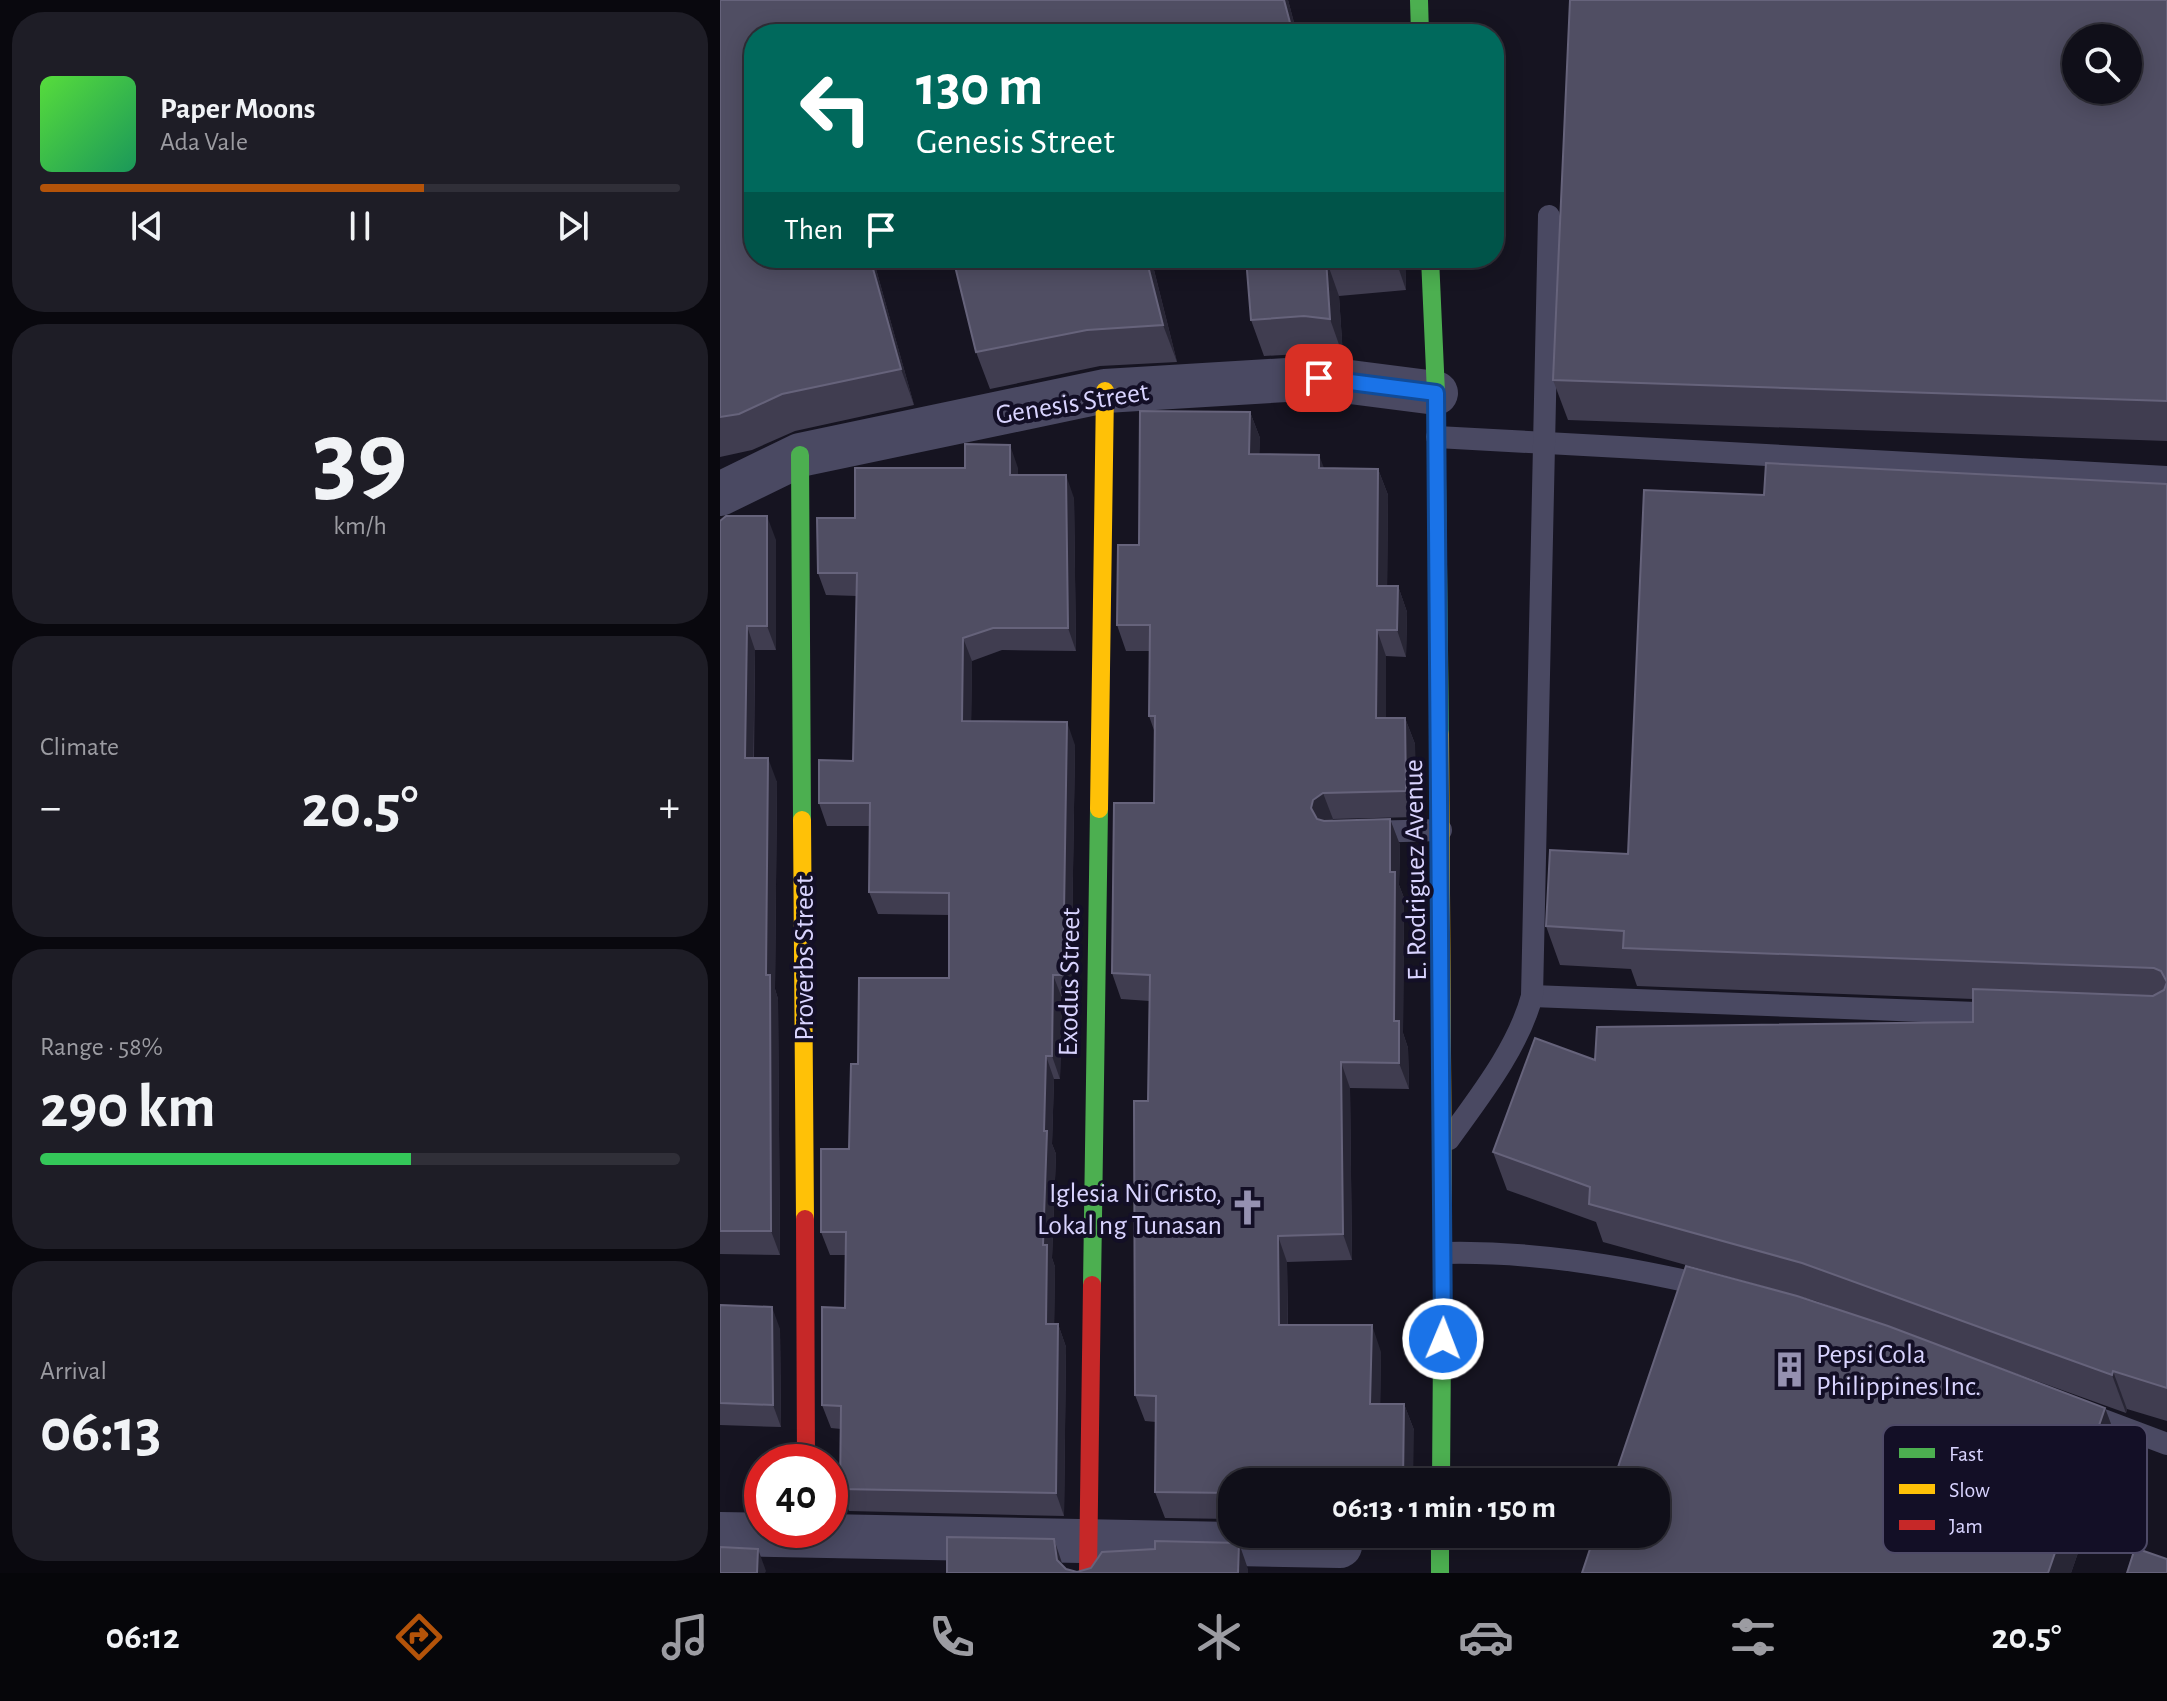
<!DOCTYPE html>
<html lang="en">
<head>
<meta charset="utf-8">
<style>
	:root { --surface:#100f19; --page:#1e1d26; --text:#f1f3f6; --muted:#9c9ca2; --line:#302f38; --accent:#b45309 }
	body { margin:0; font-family:"Alegreya Sans",sans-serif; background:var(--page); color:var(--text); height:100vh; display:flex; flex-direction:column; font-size:30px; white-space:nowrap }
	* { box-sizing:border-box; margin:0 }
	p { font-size:26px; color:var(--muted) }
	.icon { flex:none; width:44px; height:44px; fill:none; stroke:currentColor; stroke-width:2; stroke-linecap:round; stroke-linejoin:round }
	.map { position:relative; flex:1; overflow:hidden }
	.panel { display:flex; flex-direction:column; gap:12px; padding:12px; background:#09080e; width:720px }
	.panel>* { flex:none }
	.top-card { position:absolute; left:24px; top:24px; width:760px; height:244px; border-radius:32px; box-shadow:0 4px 20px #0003,0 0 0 2px var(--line); background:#00695c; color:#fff; overflow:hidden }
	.buttons { position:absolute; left:1342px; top:24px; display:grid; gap:16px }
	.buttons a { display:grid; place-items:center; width:80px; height:80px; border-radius:50%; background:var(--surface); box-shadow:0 4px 20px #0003,0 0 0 2px var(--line); font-size:40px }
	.speed { position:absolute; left:24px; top:1444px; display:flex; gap:16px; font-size:40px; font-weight:700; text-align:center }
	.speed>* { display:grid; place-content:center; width:104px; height:104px; border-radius:50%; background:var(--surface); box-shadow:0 4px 20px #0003,0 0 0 2px var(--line); line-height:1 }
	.speed .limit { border:12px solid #d22; background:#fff; color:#111 }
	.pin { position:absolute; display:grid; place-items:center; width:68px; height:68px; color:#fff; margin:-34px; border-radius:16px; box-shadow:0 4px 12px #0006 }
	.me { position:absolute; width:88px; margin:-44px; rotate:1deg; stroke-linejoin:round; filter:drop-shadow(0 0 6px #0008) }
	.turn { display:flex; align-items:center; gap:28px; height:168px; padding:0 40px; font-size:36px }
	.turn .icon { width:104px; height:104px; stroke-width:2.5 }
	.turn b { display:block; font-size:56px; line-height:68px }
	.then { display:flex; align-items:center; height:76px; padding:0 40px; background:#0003; gap:16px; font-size:30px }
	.big { font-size:60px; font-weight:700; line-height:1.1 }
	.panel .widget { flex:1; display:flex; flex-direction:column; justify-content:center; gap:12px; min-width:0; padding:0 28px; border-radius:32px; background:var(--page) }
	.panel .dial { align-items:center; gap:0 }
	.dial b { font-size:104px; line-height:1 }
	.song { display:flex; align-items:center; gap:24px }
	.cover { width:96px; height:96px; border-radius:12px; background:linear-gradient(135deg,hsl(110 70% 55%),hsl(150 70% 35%)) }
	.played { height:8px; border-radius:4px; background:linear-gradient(90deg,var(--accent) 60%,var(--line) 60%) }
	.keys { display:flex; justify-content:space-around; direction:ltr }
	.heat { display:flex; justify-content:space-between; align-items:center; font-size:44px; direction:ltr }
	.charge { height:12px; border-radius:6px; background:linear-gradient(90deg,#34c759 58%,var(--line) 0) }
	.trip { position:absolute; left:498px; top:1468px; width:452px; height:80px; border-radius:32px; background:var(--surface); box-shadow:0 4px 20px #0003,0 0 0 2px var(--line); font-weight:700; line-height:80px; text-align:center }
	.tab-bar { display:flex; height:128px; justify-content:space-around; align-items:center; background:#06060a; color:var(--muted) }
	.tab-bar .icon { width:56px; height:56px }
	.tab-bar .current { color:var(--accent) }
	.tab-bar b { font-size:36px; color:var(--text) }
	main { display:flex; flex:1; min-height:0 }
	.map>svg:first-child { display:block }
</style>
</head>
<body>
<main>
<section class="panel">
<div class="widget">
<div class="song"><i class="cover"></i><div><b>Paper Moons</b><p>Ada Vale</p></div></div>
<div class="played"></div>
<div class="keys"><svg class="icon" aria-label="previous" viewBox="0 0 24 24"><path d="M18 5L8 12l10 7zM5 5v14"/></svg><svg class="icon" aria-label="pause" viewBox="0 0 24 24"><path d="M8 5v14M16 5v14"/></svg><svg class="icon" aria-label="next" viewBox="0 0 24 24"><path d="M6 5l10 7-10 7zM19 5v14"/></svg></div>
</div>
<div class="widget dial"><b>39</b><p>km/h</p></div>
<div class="widget"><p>Climate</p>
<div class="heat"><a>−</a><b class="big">20.5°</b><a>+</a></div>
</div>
<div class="widget"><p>Range · 58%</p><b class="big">290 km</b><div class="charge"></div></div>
<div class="widget"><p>Arrival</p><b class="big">06:13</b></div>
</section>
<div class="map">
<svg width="1447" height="1573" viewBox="0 0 1447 1573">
	<rect width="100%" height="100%" fill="#161421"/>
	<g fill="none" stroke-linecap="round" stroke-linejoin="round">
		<!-- lane -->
		<g stroke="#4a4962" stroke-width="22">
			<path d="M717 437 1447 477"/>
			<path d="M646 832 721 830"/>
			<path d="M812 996 1283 1014"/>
			<path d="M729 1139C760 1096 798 1048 812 996L829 216"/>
			<path d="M724 1253C814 1251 901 1266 988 1286"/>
			<path d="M1362 1412 1447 1444"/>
		</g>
		<!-- street -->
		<g stroke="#4a4962" stroke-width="44">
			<path d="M0 494 80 455 385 391 599 378 716 393"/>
			<path d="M0 1534 620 1546"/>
		</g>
		<!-- fast -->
		<g stroke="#4caf50" stroke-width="18">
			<path d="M699 0 700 34"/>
			<path d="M710 258 716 393 720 734"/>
			<path d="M80 455 82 820"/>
			<path d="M372 1285 379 809"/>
			<path d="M721 1482 723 1211"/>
			<path d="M720 1534V1573"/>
		</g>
		<!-- slow -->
		<g stroke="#ffc107" stroke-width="18">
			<path d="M720 734 723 1211"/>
			<path d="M379 809 385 391"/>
			<path d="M82 820 85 1219"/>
		</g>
		<!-- jam -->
		<g stroke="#c62828" stroke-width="18">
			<path d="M85 1219 86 1462"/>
			<path d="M368 1573 372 1285"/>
		</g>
	</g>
	<!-- wall -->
	<g fill="#403d50">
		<path d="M0 0H568L577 34H34V258H196L156 269 194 405 75 431 32 450 0 457Z"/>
		<path d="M1447 0V441L848 420 833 380Z"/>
		<path d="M233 258H431L457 362 380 366 270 389 256 352Z"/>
		<path d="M526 258H685L686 290 619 296 623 356 597 353 544 356 531 320Z"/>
		<path d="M530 412 540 438 539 454 604 468 658 469 668 495 667 586H678L687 612 686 657 666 656V718H685L695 744 696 817 613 819 610 821 670 819 680 845 679 885 684 898 683 1033 688 1048 689 1089 630 1088 632 1260 567 1262 568 1325 661 1352 660 1404H684L694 1430 512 1482V1519L445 1518 435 1492 436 1422 425 1421 415 1395 428 1101 429 1001 401 999 392 973 434 803 435 733 429 716V651H406L397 625 419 545Z"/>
		<path d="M245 468H298V475L354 498 356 651 282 650 252 661 251 721 355 745 351 998H342L340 1079H334L332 1144 336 1154 332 1258 335 1267 334 1324H338L346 1347 344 1516 129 1511 120 1489 121 1429 111 1428 102 1405 125 1308 126 1255H110L101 1232 129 1149 138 1064 229 978V915L158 914 149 892 150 826H107L99 803 133 761 137 596 106 595 98 573 135 518Z"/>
		<path d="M1447 484V1421L1407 1409 1406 1413 1222 1347 1385 1408 1397 1440 1351 1573H862L1144 1319 1096 1301 883 1242 876 1222 787 1190 773 1152 875 1060 1253 1022V999L917 986 911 969 840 965 826 926 908 854 1044 495Z"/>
		<path d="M0 521 56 540V650H35L34 758 57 782 55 989 58 999 60 1255 0 1254Z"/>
		<path d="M0 1305 60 1329 61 1427 0 1425Z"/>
		<path d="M640 1534H692V1538H643Z"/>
	</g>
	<!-- shaded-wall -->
	<g fill="#282635">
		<path d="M564 0H568L577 34H573Z"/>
		<path d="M150 258H152L156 269 194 405 181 369Z"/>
		<path d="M426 258H431L457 362 443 325Z"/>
		<path d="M675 258H685L686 290Z"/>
		<path d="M606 259 619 296 623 356 610 319Z"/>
		<path d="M530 412 540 438 539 480 529 454Z"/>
		<path d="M290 445 298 468V497L290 475Z"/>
		<path d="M599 455 609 481 599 468Z"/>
		<path d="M658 469 668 495 667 612 657 586Z"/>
		<path d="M346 475 354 498 356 651 348 628Z"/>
		<path d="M47 516 56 540V650L47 626Z"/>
		<path d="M678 586 687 612 686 657 677 630Z"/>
		<path d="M27 626 35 650 33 782 25 758Z"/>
		<path d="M657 630 666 656V744L656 718Z"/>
		<path d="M243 638 252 661 251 744 242 721Z"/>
		<path d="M685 718 695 744 696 817 686 791Z"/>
		<path d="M347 722 355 745 351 998 343 975Z"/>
		<path d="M48 758 57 782 55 989 58 999 60 1255 51 1231 46 975Z"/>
		<path d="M603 793 613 819 602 826 591 808 593 800Z"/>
		<path d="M670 819 680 845 679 885 684 898 683 1033 688 1048 689 1089 679 1063 674 1021 670 872Z"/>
		<path d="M333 975 342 998 340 1079 332 1056Z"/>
		<path d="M326 1056 334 1079 332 1144 336 1154 332 1258 335 1267 334 1347 326 1324 323 1245 324 1131Z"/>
		<path d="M621 1062 630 1088 632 1260 623 1234Z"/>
		<path d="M558 1236 567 1262 568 1351 559 1325Z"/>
		<path d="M52 1307 60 1329 61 1427 53 1405Z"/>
		<path d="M338 1324 346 1347 344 1516 336 1493Z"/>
		<path d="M652 1325 661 1352 660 1430 650 1404Z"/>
		<path d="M1393 1371 1407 1409 1406 1413 1392 1375Z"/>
		<path d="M684 1404 694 1430 693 1482H683Z"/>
		<path d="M1385 1408 1397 1440 1351 1573H1328Z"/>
		<path d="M334 1539 343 1566 337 1560Z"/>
		<path d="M519 1543 528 1569V1573H518Z"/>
		<path d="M38 1549 46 1571 45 1573H37Z"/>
	</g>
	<!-- building -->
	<g fill="#504e63" stroke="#66637b" stroke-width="2" fill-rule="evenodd">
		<path d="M0 0H564L573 34H34V258H150L181 369 62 394 19 414 0 417Z"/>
		<path d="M850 0H1447V401L833 380ZM1356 38H1408V90H1356Z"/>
		<path d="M233 258H426L443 325 367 330 256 352Z"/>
		<path d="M526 258H621L606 259 610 319 584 316 531 320Z"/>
		<path d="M420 411 530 412 529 454 599 455V468L658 469 657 586H678L677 630H657L656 718H685L686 791 603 793 593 800 591 808 597 819 604 821 670 819V872H675L674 1021H679V1063L621 1062 623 1234 558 1236 559 1325H652L650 1404H684L683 1482H512V1493L435 1492 436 1396 415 1395 414 1101H428L430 975 392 973 394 803H434L435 716H429L430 625H397L398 545H419Z"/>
		<path d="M245 444 290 445V475H346L348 628H273L243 638 242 721 347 722 343 975H333L332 1056H326L324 1131H327L323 1245H327L326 1324H338L336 1493 120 1489 121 1406 102 1405V1307L125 1308 126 1232H101V1149H129L131 1064H138L139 978H229V893L149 892 150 803H99V760L133 761 137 573H98L97 518H135V468H245Z"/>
		<path d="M1046 463 1447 484V982L1441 971 1434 968 903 948 904 931 826 926 830 850 908 854 924 490 1044 495Z"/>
		<path d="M6 516H47V626H27L25 758H48L46 975H50L51 1231H0V521Z"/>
		<path d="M1447 982V1388L1393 1371 1392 1375 1082 1263 869 1204 870 1187 773 1152 815 1038 875 1060 877 1027 1253 1022V989L1433 996 1444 990Z"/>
		<path d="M966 1266 1077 1296 1168 1326 1385 1408 1328 1573H862L875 1534H936V1482H893Z"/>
		<path d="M0 1305 52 1307 53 1405 0 1403Z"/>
		<path d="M227 1537 334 1539 337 1560 346 1569 357 1572 371 1568 382 1552 435 1549V1541L519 1543 518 1573H227Z"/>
		<path d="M0 1547 38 1549 37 1573H0Z"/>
		<path d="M1415 1548 1447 1559V1573H1407Z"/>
	</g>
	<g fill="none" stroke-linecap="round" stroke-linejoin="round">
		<defs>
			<path id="route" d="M599 378 716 393 723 1339"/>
		</defs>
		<!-- route casing -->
		<use href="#route" stroke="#114b97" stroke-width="20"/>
		<!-- route -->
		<use href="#route" stroke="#1a73e8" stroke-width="14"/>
	</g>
	<!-- icons -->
	<defs>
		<symbol id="church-bare" viewBox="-9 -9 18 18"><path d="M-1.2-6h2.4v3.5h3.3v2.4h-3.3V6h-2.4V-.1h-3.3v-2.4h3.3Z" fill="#9591b1" stroke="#130f26" stroke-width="2.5" paint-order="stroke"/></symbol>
		<symbol id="building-bare" viewBox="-9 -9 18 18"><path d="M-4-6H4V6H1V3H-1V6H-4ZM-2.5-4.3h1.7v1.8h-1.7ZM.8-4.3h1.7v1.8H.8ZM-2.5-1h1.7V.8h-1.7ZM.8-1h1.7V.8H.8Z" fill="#9591b1" stroke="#130f26" stroke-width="2.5" paint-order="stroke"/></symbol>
	</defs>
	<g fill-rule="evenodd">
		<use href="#church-bare" x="502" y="1182" width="51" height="51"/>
		<use href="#building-bare" x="1044" y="1344" width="51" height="51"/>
	</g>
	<g text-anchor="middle" stroke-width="8" stroke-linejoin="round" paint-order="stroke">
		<!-- street labels -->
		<g font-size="28" fill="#d9d4ff" stroke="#130f26">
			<text transform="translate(352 402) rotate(-9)" y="10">Genesis Street</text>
			<text transform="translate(694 870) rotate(-91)" y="10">E. Rodriguez Avenue</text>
			<text transform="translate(83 958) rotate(-90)" y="10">Proverbs Street</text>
			<text transform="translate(348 982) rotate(-89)" y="10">Exodus Street</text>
		</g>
		<!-- poi labels -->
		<g font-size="28" fill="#d9d4ff" stroke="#130f26" text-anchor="end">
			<text x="502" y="1202">Iglesia Ni Cristo,<tspan x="502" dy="32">Lokal ng Tunasan</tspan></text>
			<text x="1096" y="1363" text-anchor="start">Pepsi Cola<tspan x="1096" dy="32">Philippines Inc.</tspan></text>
		</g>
	</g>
	<!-- legend -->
	<rect x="1163" y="1425" width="264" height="128" rx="12" fill="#130f26" stroke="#4e4a67" stroke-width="2"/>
	<rect x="1179" y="1448" width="36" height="10" fill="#4caf50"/>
	<rect x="1179" y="1484" width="36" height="10" fill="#ffc107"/>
	<rect x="1179" y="1520" width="36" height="10" fill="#c62828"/>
	<g font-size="22" fill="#d9d4ff">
		<text x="1229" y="1461">Fast</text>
		<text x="1229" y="1497">Slow</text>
		<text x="1229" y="1533">Jam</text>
	</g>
</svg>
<div class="buttons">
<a><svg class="icon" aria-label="search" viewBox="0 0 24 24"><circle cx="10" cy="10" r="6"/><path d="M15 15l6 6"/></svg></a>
</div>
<div class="speed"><div class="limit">40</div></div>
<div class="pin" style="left:599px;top:378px;background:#d93025"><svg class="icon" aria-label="arrive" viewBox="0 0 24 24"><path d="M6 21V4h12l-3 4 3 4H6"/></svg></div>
<svg class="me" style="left:723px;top:1339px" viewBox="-20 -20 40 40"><circle r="17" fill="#1a73e8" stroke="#fff" stroke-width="3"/><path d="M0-11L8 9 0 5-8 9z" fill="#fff"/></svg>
<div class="trip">06:13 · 1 min · 150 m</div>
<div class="top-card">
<div class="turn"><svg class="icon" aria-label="left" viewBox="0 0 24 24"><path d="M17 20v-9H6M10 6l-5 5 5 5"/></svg><div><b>130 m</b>Genesis Street</div></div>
<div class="then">Then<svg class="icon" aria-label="arrive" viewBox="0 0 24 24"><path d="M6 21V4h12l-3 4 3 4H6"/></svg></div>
</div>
</div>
</main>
<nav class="tab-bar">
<b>06:12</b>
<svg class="icon current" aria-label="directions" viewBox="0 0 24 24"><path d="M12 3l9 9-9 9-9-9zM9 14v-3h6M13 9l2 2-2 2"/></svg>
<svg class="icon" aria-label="music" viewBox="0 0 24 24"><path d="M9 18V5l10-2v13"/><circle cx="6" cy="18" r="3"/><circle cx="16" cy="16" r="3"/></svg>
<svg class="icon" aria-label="phone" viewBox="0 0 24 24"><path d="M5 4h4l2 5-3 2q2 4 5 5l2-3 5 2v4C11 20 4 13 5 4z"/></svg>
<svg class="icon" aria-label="climate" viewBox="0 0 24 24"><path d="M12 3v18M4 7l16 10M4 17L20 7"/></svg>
<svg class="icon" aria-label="car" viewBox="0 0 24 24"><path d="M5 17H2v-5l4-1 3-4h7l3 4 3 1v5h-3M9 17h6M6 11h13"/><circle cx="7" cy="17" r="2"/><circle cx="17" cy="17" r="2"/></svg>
<svg class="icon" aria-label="filters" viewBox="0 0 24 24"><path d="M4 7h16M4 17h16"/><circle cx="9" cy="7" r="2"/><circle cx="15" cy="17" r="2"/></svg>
<b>20.5°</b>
</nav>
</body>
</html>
